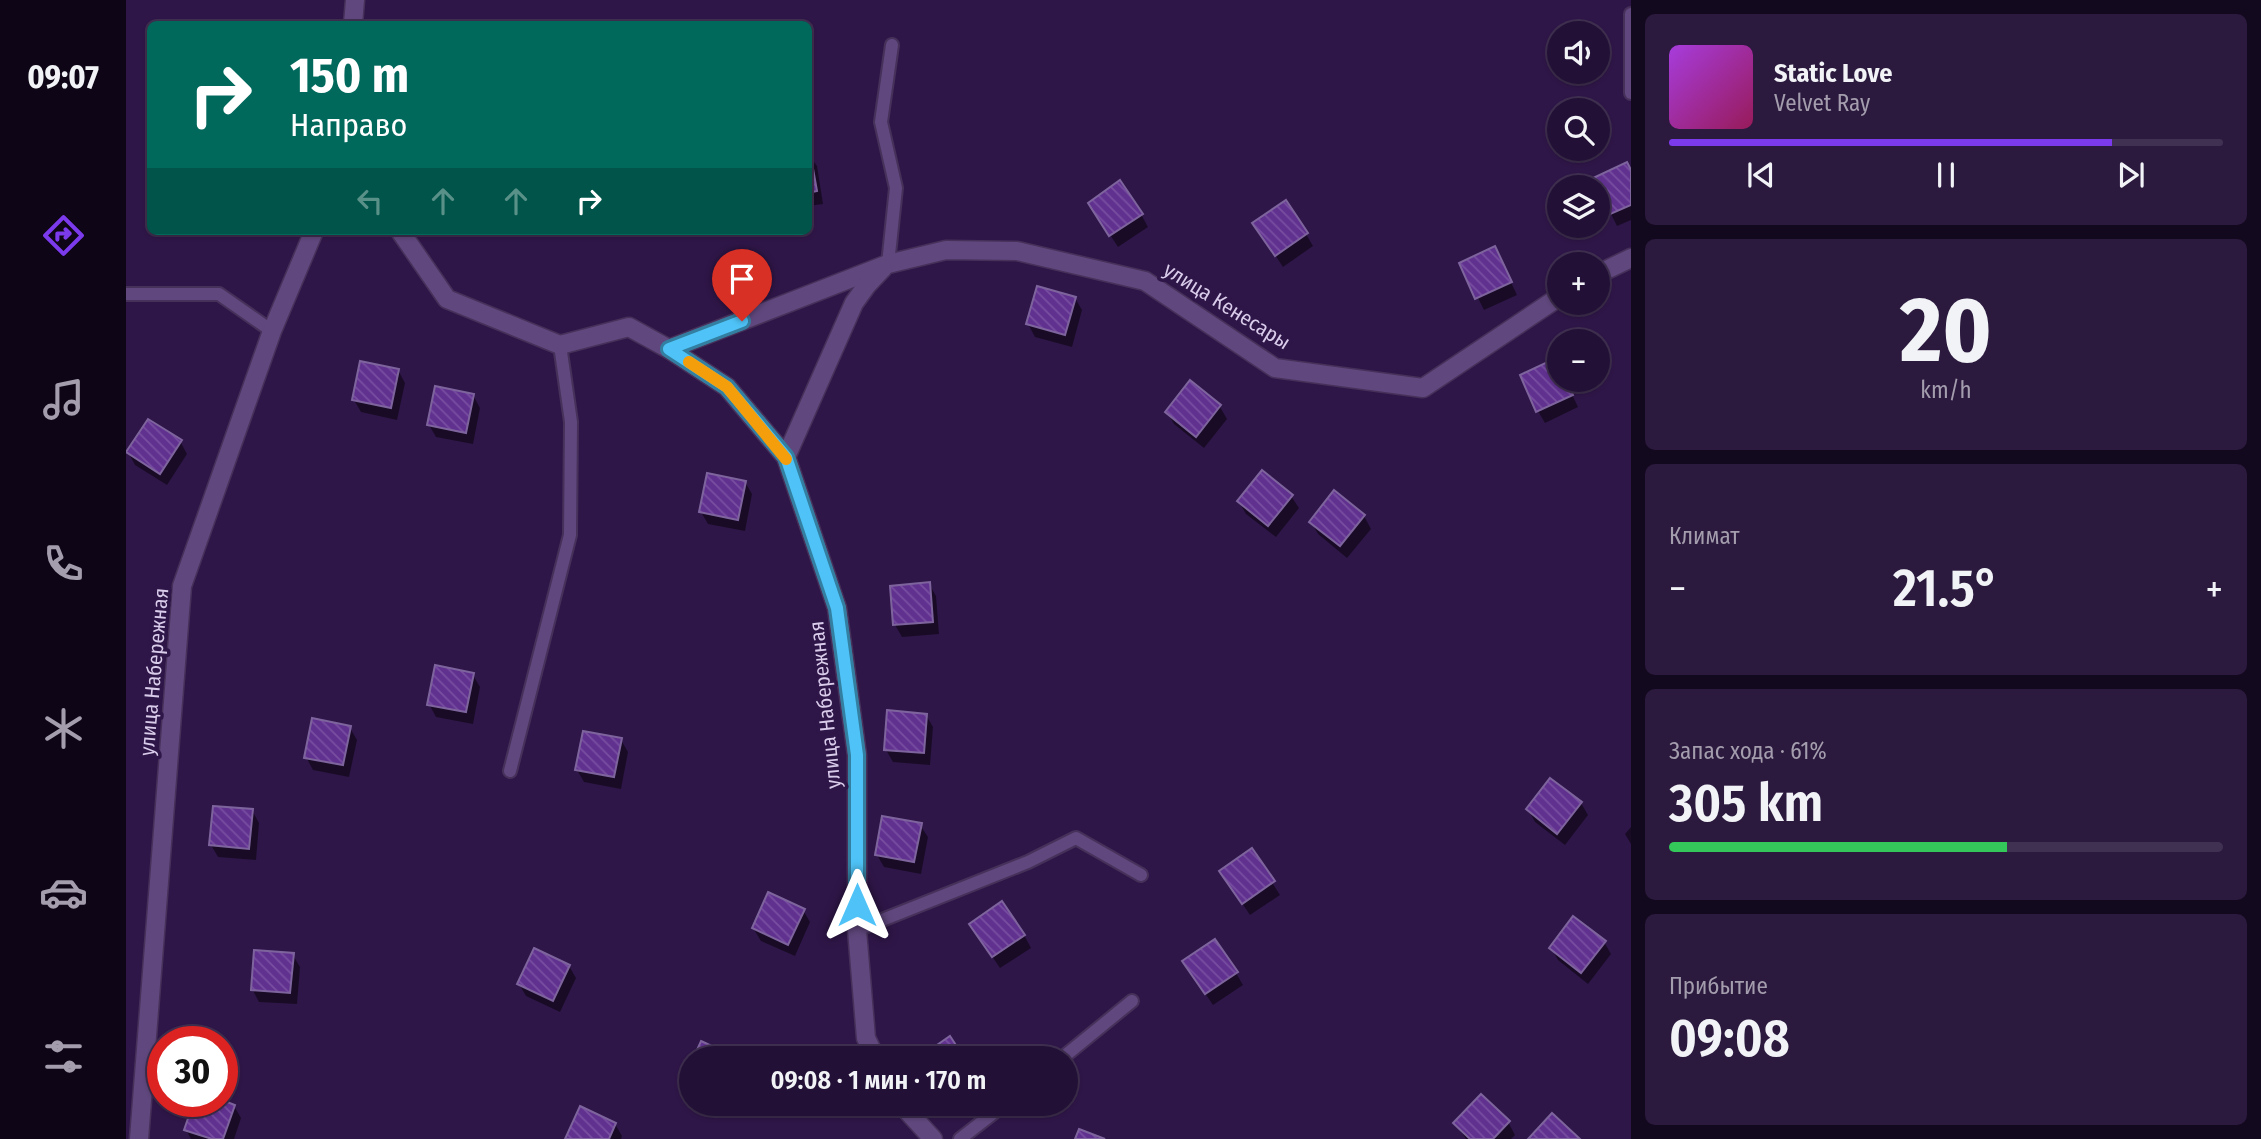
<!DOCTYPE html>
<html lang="ru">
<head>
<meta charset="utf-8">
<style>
	:root { --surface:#231036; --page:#2b193e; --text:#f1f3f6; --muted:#a39dad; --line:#403051; --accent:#7c3aed }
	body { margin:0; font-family:"Fira Sans Condensed",sans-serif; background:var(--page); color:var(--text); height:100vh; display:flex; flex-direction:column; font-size:26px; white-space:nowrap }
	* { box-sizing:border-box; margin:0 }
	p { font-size:23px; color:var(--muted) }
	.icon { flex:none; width:38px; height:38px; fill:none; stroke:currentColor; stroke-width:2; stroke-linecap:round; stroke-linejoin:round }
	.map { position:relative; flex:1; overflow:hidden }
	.side { display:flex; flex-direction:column; gap:14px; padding:14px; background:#13091e; width:630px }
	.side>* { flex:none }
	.hud { position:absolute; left:21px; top:21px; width:665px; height:214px; border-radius:10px; box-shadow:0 2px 5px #0004,0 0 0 2px var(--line); background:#00695c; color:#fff; overflow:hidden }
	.tools { position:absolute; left:1421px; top:21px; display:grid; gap:14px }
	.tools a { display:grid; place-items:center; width:63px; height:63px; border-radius:50%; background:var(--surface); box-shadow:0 2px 5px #0004,0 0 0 2px var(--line); font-size:35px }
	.speed { position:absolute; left:21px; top:1026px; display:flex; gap:14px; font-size:35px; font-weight:700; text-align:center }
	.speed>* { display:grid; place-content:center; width:91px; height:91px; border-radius:50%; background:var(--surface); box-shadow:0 2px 5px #0004,0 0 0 2px var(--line); line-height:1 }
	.speed .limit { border:10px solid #d22; background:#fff; color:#111 }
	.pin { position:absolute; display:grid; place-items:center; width:60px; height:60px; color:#fff; margin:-72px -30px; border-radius:50% 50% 50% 0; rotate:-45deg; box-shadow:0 0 7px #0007 }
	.pin .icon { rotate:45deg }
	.me { position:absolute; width:77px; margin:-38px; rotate:0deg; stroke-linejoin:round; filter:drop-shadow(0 0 5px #0008) }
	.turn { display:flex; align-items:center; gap:24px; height:147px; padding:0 28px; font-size:32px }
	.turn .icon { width:91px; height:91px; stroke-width:2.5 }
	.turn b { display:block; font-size:49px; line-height:60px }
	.lanes { display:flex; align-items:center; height:66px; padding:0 28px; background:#0003; justify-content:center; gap:35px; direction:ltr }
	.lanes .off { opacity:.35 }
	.big { font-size:52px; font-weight:600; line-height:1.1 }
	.side .widget { flex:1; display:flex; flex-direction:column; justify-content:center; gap:10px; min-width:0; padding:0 24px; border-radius:10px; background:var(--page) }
	.side .dial { align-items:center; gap:0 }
	.dial b { font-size:91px; line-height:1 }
	.song { display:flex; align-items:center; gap:21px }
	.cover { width:84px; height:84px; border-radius:10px; background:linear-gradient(135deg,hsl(280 70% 55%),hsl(330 70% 35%)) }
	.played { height:7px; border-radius:4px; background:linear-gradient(90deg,var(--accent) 80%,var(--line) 80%) }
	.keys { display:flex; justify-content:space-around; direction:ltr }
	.heat { display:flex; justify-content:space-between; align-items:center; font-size:38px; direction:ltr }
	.charge { height:10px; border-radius:5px; background:linear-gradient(90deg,#34c759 61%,var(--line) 0) }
	.trip { position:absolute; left:553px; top:1046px; width:399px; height:70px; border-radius:35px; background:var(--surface); box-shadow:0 2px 5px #0004,0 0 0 2px var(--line); font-weight:600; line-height:70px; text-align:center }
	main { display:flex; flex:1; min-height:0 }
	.dock { display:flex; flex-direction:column; width:126px; justify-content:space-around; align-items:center; background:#0e0616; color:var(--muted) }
	.dock .icon { width:49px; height:49px }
	.dock .selected { color:var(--accent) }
	.dock b { font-size:32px; color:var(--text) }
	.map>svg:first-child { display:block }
</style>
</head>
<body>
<main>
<nav class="dock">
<b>09:07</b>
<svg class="icon selected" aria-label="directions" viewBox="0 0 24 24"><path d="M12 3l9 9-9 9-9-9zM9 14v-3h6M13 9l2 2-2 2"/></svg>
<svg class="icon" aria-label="music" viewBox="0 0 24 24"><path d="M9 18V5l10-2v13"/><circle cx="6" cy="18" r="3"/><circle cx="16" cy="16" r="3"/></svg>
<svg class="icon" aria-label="phone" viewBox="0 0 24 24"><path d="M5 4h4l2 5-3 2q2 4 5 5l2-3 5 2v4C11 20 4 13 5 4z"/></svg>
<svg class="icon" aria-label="climate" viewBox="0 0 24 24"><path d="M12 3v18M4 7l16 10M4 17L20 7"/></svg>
<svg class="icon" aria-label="car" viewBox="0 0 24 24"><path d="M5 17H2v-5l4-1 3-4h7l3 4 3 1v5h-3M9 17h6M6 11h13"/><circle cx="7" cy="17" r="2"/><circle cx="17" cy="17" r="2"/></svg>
<svg class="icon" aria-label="filters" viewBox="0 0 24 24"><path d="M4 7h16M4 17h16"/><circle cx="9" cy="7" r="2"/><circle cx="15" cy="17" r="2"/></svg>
</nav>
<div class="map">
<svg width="1505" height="1139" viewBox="0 0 1505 1139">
	<defs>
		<pattern id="building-back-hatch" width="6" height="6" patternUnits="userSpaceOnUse" patternTransform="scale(1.75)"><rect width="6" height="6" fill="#613190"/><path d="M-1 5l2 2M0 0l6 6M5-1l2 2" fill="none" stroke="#774ea0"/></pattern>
	</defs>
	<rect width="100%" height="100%" fill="#2f1648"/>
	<!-- shadow -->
	<g fill="#0007">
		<path d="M682 154 691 166 697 204 682 206Z"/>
		<path d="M1505 172V220L1491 226 1468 180Z"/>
		<path d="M1015 214 1022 227 992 247 971 215Z"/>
		<path d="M1180 234 1187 246 1157 267 1136 235Z"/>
		<path d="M1375 261 1391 295 1358 310 1335 264Z"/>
		<path d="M949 298 956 310 946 347 909 337 902 324Z"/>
		<path d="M1429 361 1433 368V380H1439L1452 407 1419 423 1412 411Z"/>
		<path d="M272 370 279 383 271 420 235 412 228 400Z"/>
		<path d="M1064 383 1094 407 1101 419 1078 448 1048 424 1041 412Z"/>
		<path d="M347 395 354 408 347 444 310 437 303 425Z"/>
		<path d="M54 441 61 454 41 485 9 465 2 452Z"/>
		<path d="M619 482 626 494 619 531 582 524 575 512Z"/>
		<path d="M1165 496 1173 508 1150 537 1120 514 1113 502Z"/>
		<path d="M1238 516 1245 529 1221 558 1192 534 1185 522Z"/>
		<path d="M803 584 810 596 813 634 776 637 769 625Z"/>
		<path d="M347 675 354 687 347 724 310 717 303 704Z"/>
		<path d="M800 715 807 727 804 765 767 762 760 750Z"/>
		<path d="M224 728 231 740 223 777 187 770 180 757Z"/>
		<path d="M495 740 502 752 495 789 458 782 451 770Z"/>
		<path d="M1455 803 1462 815 1439 845 1409 822 1402 809Z"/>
		<path d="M126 810 133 823 130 860 92 857 85 845Z"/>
		<path d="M794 825 802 837 795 874 758 867 751 855Z"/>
		<path d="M1505 827V844L1499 834Z"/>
		<path d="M1126 851 1154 895 1124 915 1103 884Z"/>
		<path d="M677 910 684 922 669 956 635 941 627 928Z"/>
		<path d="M898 935 905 948 874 968 853 937Z"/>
		<path d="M1478 942 1485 954 1462 984 1432 960 1425 948Z"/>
		<path d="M167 955 174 967 171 1004 133 1002 126 989Z"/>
		<path d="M443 966 450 978 434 1012 400 996 393 984Z"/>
		<path d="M1110 973 1117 985 1087 1005 1066 974Z"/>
		<path d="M565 1067V1086L561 1077Z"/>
		<path d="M70 1101H92L108 1106 115 1118 108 1139H65L60 1130Z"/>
		<path d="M1382 1122 1389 1135 1385 1139H1340L1330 1124Z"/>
		<path d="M489 1124 496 1136 495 1139H441Z"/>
	</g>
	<!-- building -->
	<g fill="url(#building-back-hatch)" stroke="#7e649d" stroke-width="2">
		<path d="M684 152 691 191 682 193V153Z"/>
		<path d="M1501 162 1505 170V205L1482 215 1472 193V187H1469L1465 179Z"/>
		<path d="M994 180 1017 214 983 236 962 203Z"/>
		<path d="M1160 200 1182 233 1149 256 1126 223Z"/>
		<path d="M1369 246 1386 282 1349 299 1333 263Z"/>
		<path d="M911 286 950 297 939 335 900 324Z"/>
		<path d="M1430 358 1433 366V380H1440L1447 395 1410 412 1394 375Z"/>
		<path d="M234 361 273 369 265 408 226 400Z"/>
		<path d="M1064 380 1095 405 1070 437 1039 412Z"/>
		<path d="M309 386 348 394 340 433 301 425Z"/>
		<path d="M22 419 56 440 34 474 0 452Z"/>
		<path d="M1136 470 1167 495 1142 526 1111 501Z"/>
		<path d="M581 473 620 481 612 520 573 512Z"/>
		<path d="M1208 490 1239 515 1214 546 1183 522Z"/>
		<path d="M804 582 807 622 767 625 764 586Z"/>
		<path d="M309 665 348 673 340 712 301 705Z"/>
		<path d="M761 710 801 714 798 753 758 750Z"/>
		<path d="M186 718 225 726 217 765 178 758Z"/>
		<path d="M457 731 496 738 488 777 449 770Z"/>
		<path d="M1424 778 1456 802 1431 834 1400 809Z"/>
		<path d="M87 806 127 809 123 849 83 845Z"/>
		<path d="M756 816 796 823 788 862 749 855Z"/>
		<path d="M1126 848 1149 881 1116 904 1093 871Z"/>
		<path d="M642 892 679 909 662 945 626 928Z"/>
		<path d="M876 901 899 935 866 957 843 924Z"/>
		<path d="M1447 916 1480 941 1455 973 1423 948Z"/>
		<path d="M1089 939 1112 972 1079 994 1056 961Z"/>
		<path d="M408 948 444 965 427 1001 391 984Z"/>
		<path d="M128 950 168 953 164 993 125 990Z"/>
		<path d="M824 1036 839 1059H791Z"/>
		<path d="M575 1041 612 1058 611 1059H567Z"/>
		<path d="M1355 1094 1384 1121 1367 1139H1344L1327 1123Z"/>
		<path d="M96 1100 109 1105 97 1139H86L58 1130 68 1101Z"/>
		<path d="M454 1106 490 1123 483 1139H439Z"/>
		<path d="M1426 1113 1454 1139H1402Z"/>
		<path d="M953 1129 979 1139H949Z"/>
	</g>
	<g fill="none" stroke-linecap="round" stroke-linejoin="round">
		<defs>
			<g id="service">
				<path d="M1505 14V93"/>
				<path d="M762 264 770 188 755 122 766 45"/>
				<path d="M0 294H93L146 331"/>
				<path d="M384 771 444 535 445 422 434 345"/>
				<path d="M731 930 902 862 950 838 1015 875"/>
				<path d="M935 1059 1006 1001"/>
				<path d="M834 1139 879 1104"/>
			</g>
			<g id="minor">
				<path d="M227 24 229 0"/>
				<path d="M274 231 321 299 434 345 503 327 543 349 601 387 660 457 711 608 731 755V930L740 1038 750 1059"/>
				<path d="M1472 274 1505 258"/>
				<path d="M543 349 762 264 820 250 891 251 1019 281 1149 368 1297 388 1433 297"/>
				<path d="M660 457 728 303 741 285 757 268"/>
				<path d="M775 1104 807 1139"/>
				<path d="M13 1139 56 586 146 331 188 231"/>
			</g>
		</defs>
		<!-- service casing -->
		<use href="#service" stroke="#46315a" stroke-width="16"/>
		<!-- minor casing -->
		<use href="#minor" stroke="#46315a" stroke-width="21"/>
		<!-- service -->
		<use href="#service" stroke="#60477d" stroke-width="12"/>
		<!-- minor -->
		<use href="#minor" stroke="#60477d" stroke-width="18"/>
	</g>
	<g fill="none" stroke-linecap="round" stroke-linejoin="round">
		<defs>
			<path id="route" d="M616 321 543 349 601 387 660 457 711 608 731 755V905"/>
		</defs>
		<!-- route casing -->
		<use href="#route" stroke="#337fa1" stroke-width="18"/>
		<!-- route -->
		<use href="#route" stroke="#4fc3f7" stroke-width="12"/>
		<!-- slow -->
		<path stroke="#f59e0b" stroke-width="12" d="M563 362 601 387 660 459"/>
	</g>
	<g text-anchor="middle" stroke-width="7" stroke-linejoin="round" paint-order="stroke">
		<!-- street labels -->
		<g font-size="21" fill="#d9cceb" stroke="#2f1648">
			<text transform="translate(1101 306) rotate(32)" y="7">улица Кенесары</text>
			<text transform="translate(28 672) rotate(-85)" y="7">улица Набережная</text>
			<text transform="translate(699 705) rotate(-96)" y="7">улица Набережная</text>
		</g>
	</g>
</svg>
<div class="tools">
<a><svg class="icon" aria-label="sound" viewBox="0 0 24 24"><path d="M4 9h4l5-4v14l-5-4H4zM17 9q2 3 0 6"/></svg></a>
<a><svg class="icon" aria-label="search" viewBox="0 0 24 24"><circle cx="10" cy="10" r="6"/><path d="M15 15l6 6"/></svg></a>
<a><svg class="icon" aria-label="layers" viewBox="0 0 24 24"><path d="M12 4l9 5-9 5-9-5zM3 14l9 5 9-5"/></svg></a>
<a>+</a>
<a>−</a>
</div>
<div class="speed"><div class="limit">30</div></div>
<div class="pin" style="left:616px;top:321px;background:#d93025"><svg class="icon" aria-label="arrive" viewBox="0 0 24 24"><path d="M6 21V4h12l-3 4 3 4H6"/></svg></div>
<svg class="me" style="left:731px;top:905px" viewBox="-20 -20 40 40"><path d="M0-17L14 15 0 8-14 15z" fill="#4fc3f7" stroke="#fff" stroke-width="4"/></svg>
<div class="trip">09:08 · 1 мин · 170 m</div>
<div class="hud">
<div class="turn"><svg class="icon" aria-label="right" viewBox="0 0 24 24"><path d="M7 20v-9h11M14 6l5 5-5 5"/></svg><div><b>150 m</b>Направо</div></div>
<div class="lanes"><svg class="icon off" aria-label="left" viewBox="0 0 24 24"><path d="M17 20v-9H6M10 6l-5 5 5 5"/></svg><svg class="icon off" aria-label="ahead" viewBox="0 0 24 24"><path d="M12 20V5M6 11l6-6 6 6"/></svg><svg class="icon off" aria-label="ahead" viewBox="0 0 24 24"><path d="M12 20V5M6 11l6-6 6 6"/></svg><svg class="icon" aria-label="right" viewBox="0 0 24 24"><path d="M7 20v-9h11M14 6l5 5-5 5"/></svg></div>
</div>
</div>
<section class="side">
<div class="widget">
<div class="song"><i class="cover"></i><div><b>Static Love</b><p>Velvet Ray</p></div></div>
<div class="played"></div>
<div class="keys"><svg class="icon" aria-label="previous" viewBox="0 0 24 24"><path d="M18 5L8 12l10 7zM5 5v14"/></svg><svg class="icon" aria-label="pause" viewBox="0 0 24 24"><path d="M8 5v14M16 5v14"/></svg><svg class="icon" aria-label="next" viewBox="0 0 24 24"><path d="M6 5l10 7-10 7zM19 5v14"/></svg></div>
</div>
<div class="widget dial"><b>20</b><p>km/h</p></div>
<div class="widget"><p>Климат</p>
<div class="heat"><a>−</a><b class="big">21.5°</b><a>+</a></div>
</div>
<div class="widget"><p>Запас хода · 61%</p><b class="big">305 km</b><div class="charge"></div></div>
<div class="widget"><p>Прибытие</p><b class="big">09:08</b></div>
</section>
</main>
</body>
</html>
